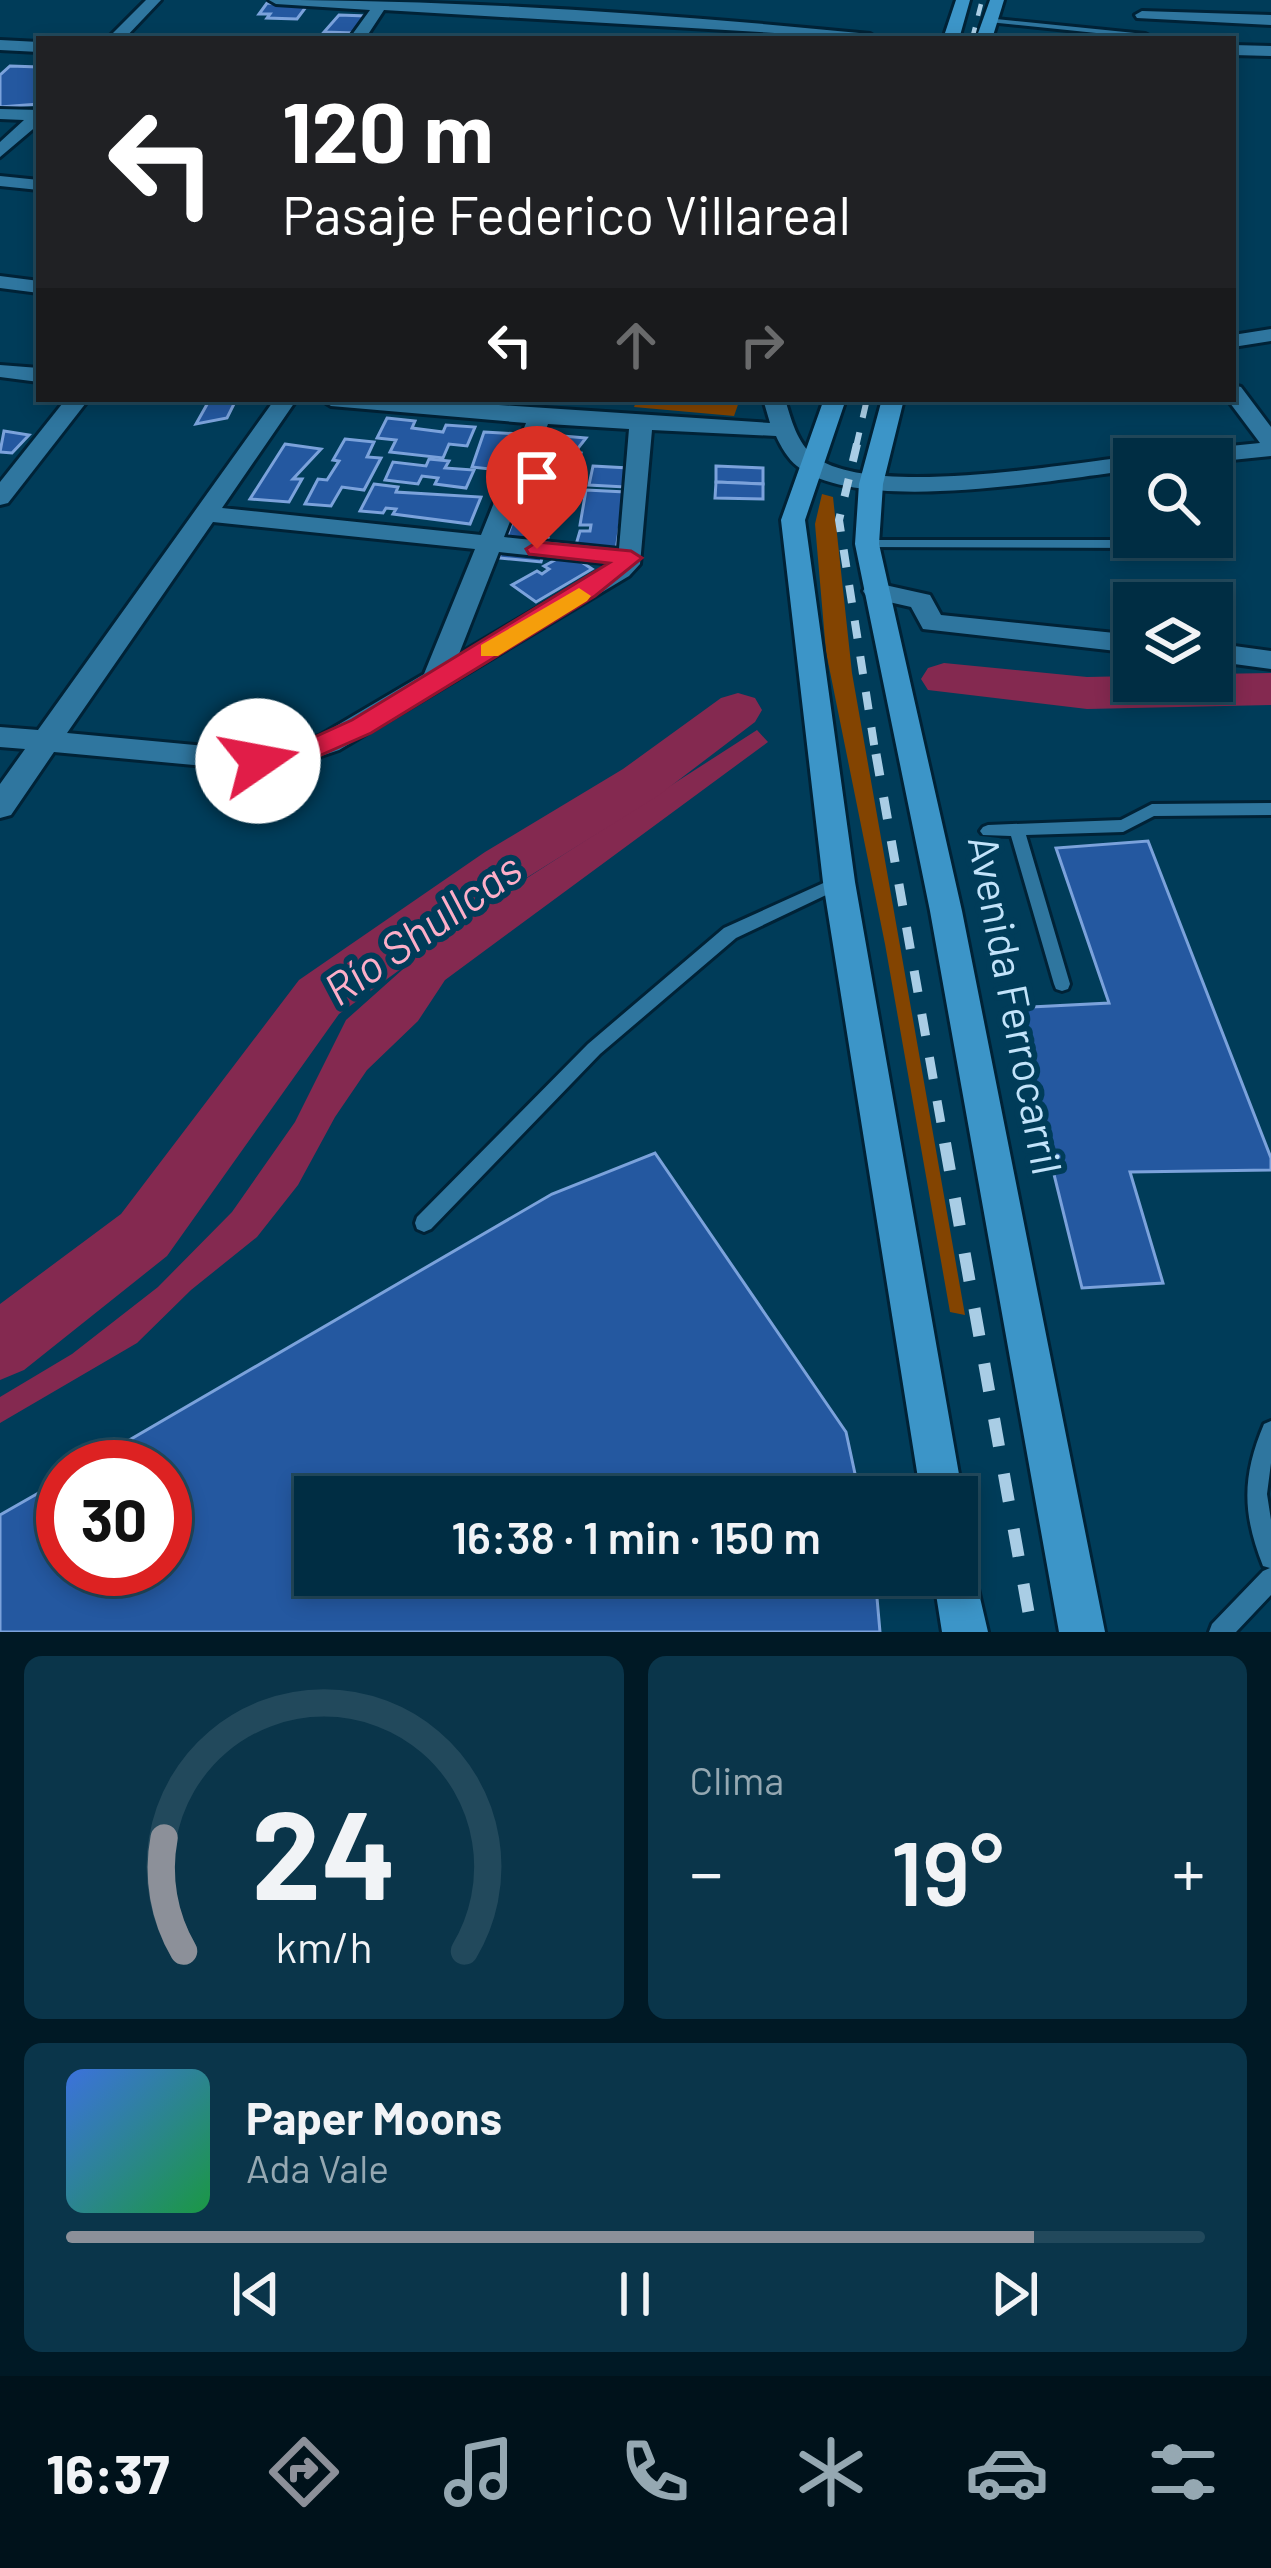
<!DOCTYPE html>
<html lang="es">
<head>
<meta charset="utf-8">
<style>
	:root { --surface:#002d43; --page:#0a354a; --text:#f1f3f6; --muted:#95a8b2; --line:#22495c; --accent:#8c9099 }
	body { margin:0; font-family:Barlow,sans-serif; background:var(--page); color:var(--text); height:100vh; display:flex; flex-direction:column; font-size:45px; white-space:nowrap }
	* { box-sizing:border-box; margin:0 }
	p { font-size:39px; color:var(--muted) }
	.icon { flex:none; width:66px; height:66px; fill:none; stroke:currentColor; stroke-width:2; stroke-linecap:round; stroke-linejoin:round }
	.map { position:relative; height:1632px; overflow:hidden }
	.side { display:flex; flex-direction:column; gap:24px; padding:24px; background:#001925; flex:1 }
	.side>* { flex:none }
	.hud { position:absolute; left:36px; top:36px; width:1200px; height:366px; border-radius:0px; box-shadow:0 6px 18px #0003,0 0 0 3px var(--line); background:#202124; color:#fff; overflow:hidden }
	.tools { position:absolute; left:1113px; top:438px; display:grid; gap:24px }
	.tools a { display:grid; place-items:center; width:120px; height:120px; border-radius:0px; background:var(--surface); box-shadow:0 6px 18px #0003,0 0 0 3px var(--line); font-size:60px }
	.speed { position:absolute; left:36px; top:1440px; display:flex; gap:24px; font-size:60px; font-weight:700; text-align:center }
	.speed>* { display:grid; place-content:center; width:156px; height:156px; border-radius:50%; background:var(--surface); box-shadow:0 6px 18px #0003,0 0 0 3px var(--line); line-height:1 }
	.speed .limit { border:18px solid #d22; background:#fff; color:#111 }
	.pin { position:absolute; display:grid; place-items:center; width:102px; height:102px; color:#fff; margin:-123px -51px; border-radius:50% 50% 50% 0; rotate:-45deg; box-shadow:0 0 12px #0007 }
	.pin .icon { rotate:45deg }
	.me { position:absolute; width:132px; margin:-66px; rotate:78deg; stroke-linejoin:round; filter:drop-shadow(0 0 9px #0008) }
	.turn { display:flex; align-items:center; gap:42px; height:252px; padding:0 48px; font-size:54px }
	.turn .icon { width:156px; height:156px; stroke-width:2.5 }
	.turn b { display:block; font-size:84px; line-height:102px }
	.lanes { display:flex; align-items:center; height:114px; padding:0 48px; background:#0003; justify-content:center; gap:60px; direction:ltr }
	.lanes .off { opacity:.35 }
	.big { font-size:90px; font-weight:600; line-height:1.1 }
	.side .card { flex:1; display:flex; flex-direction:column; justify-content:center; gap:18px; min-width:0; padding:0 42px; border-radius:18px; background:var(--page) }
	.side .dial { align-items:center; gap:0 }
	.dial svg { height:312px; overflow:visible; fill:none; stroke:var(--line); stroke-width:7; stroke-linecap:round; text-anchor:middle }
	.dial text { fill:var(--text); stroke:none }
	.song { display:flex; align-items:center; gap:36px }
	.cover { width:144px; height:144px; border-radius:18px; background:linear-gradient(135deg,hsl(220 70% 55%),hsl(140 70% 35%)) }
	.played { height:12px; border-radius:6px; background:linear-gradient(90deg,var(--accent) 85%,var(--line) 85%) }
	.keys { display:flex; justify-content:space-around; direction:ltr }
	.heat { display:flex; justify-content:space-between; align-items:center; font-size:66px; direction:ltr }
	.side .tiles { flex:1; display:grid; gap:24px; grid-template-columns:1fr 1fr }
	.card:last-child { grid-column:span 2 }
	.trip { position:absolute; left:294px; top:1476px; width:684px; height:120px; border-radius:0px; background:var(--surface); box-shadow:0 6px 18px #0003,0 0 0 3px var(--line); font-weight:600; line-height:120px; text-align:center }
	.menu { display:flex; height:192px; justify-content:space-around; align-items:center; background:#00121b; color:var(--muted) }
	.menu .icon { width:84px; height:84px }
	.menu .on { color:var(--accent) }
	.menu b { font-size:54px; color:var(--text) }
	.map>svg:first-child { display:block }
</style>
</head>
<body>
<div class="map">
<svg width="1271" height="1632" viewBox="0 0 1271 1632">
	<rect width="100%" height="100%" fill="#003c59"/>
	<!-- green -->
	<g fill="#834401">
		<path d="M637 399H740L734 416 634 407Z"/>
		<path d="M822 494 833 497 852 673 965 1315 950 1312 885 944 826 652 815 524Z"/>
	</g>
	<!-- water -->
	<path fill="#842950" d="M757 730 768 742 445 980 418 1021 367 1070 335 1117 298 1185 257 1237 191 1290 137 1343 0 1423V1397L72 1354 158 1287 232 1212 295 1122 346 1020 448 929Z"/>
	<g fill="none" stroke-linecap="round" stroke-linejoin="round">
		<!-- river -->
		<g fill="#842950" fill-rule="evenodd">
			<path d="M944 663 1087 677 1134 676V681H1212V674L1271 673V705L1087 709 928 690 921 679 928 668Z"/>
			<path d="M738 693 755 698 762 710 755 722 659 795 523 880 339 1014 167 1256 24 1370 0 1380V1304L121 1214 299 980 485 852 623 769 721 698Z"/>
		</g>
	</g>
	<!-- building -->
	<g fill="#2458a0" stroke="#7ba2db" stroke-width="3">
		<path d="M267 3 300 5 306 7 297 19 267 18 270 14H259Z"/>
		<path d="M339 15 366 16 355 33 324 32Z"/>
		<path d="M10 66 39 67V104L0 107V75Z"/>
		<path d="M210 399 236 400 227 418 196 424Z"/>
		<path d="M387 418 415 421 412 428 443 432 446 425 475 427 467 446 449 444 443 458 390 452 396 440 377 438Z"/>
		<path d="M4 431 29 435 12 453 0 452Z"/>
		<path d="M484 432 521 434 507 471 472 467Z"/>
		<path d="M551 435 586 438 575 452 581 453 575 475 538 471Z"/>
		<path d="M345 439 374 442 367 457 381 458 364 490 342 487 331 506 305 504 318 479 327 480 339 461 333 460Z"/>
		<path d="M285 444 321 449 293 479H302L289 502 250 499Z"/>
		<path d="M429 459 449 461 445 468 474 470 466 488 435 484 438 478 422 476 418 484 385 480 393 462 426 466Z"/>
		<path d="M593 466 628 468 625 487 589 485Z"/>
		<path d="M716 466 763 468V484L716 482Z"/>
		<path d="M530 474 569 477 565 490 556 489 553 497 561 498 551 529 544 527 541 537 548 538 541 562 499 558Z"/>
		<path d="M716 482 763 484V499L715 498Z"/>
		<path d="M374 484 398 487 396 492 481 497 470 524 393 514 396 509 386 508 383 513 360 511Z"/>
		<path d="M586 490 625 492 616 550 575 548 580 531H590L591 525H580Z"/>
		<path d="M568 553 592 569 536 602 512 585 537 571 542 574 549 569 544 566Z"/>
		<path d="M1148 841 1271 1158V1170L1130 1172 1163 1283 1082 1288 1013 1008 1109 1003 1056 848Z"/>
		<path d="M655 1153 846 1432 860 1497H315V1575H875L880 1632H0V1515L63 1479V1569H165V1467H83L552 1194Z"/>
	</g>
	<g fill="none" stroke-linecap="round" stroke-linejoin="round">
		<defs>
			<g id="lane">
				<path d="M986 18 1145 34 1149 36 1145 38 989 22Z"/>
				<path d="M867 540H1144L1150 544 1144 548 863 547V541Z"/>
				<path d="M1271 803V815L1154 816 1123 832 1026 835 1070 984 1068 989 1062 991 1056 989 1054 984 1011 836 983 835 980 831 983 827 988 825 1121 820 1152 804Z"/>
				<path d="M839 876 845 878 847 882 845 886 736 938 600 1054 431 1229 424 1232 417 1229 415 1223 417 1217 588 1044 724 928Z"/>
				<path d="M1271 1421V1463L1267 1494 1271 1520V1595L1236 1632H1209L1212 1624 1263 1571 1270 1568 1263 1566C1242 1513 1242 1476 1264 1424Z"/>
			</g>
			<g id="street">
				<path d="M146 0H161L124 39H107Z"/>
				<path d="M269 0C465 0 669 14 870 34L878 39 384 10 365 39H349L370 10 276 4Z"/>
				<path d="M1142 11 1271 15V25L1137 18 1135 15Z"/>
				<path d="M0 40 39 42V52L0 50Z"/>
				<path d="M1233 45 1271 46V56L1233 55Z"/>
				<path d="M0 109 39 110V124L0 157V142L24 120 0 119Z"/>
				<path d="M0 176 39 180V190L0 186Z"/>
				<path d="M0 276 39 281V293L0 288Z"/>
				<path d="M0 365 39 368V382L0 377Z"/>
				<path d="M1233 385 1241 387 1271 427V456L1212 462 1159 459 1171 452 1260 443 1227 399H1233Z"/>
				<path d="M66 399H89L8 503 0 505V482Z"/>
				<path d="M275 399H297L222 508 481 535 526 423 331 406 320 399H409L770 423 763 399H785C791 419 797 443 814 456 868 499 1064 464 1134 456L1143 459H1134V470C1057 479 859 516 797 466 788 459 781 447 776 436L652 430 640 564 629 576 339 750 282 769 258 771 54 752 11 815 0 818V784L25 749 0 747V727L38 730ZM548 424 629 429 619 549 504 537ZM213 522 475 549 424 674 319 736 258 751 67 733ZM499 552 612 564 459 654Z"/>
				<path d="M876 583 930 595 941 615 1134 635V653L923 629 911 607 867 597 863 591 867 585Z"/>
				<path d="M1212 643 1271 651V669L1212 661Z"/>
			</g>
			<path id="secondary" d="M1271 329V341L1233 347V335Z"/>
			<g id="primary">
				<path d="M956 0H970L959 39H943Z"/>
				<path d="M990 0H1004L992 39H976Z"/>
				<path d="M824 399H846L805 520 855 882 963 1497 957 1512V1497H921L823 882 781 520Z"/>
				<path d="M882 399H904L883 484 879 544 962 911 1105 1632H1059L930 911 855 544 859 484Z"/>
				<path d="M957 1554 971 1559 988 1632H942L933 1575H957Z"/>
			</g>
		</defs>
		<!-- lane casing -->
		<use href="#lane" stroke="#002236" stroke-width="6"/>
		<!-- street casing -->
		<use href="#street" stroke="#002236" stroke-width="6"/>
		<!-- secondary casing -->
		<use href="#secondary" stroke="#002236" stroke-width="6"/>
		<!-- primary casing -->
		<use href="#primary" stroke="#002236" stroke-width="6"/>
		<!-- lane -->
		<use href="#lane" fill="#2f769f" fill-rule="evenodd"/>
		<!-- street -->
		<use href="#street" fill="#2f769f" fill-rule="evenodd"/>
		<!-- secondary -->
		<use href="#secondary" fill="#2f769f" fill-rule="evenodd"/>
		<!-- primary -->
		<use href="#primary" fill="#3c95c8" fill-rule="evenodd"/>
		<!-- rail-far4 -->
		<path stroke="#a9cde5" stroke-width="4.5" stroke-dasharray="12 12" stroke-linecap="butt" d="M972 39 982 0"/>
		<!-- rail-far3 -->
		<path stroke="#a9cde5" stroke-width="6" stroke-dasharray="15 15" stroke-linecap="butt" d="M856 447 867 399"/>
		<!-- rail-far2 -->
		<path stroke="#a9cde5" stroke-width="8" stroke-dasharray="18 18" stroke-linecap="butt" d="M857 444 839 520 876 757"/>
		<!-- rail-far1 -->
		<path stroke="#a9cde5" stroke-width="9" stroke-dasharray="22 22" stroke-linecap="butt" d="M876 754 945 1146"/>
		<!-- rail -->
		<path stroke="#a9cde5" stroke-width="12" stroke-dasharray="28 28" stroke-linecap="butt" d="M945 1143 1032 1632"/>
	</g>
	<!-- route -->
	<path fill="#e11d48" stroke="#92132f" stroke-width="3" d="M537 542 631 551 642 558 595 596 371 733 305 762 258 771 248 768 245 761 248 754 299 744 352 720 609 563 529 554 526 549Z"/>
	<!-- slow -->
	<path fill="#f59e0b" d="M579 588 591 596 587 601 498 656H481V645Z"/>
	<g text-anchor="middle" stroke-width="12" stroke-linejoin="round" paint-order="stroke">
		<!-- street labels -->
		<g font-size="42" fill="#c2e3fa" stroke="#003c59">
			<text transform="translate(1015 1005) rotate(79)" y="15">Avenida Ferrocarril</text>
		</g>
		<!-- water labels -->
		<g font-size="45" font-style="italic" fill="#fcaec8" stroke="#003c59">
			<text transform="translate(423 929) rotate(-35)" y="16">Río Shullcas</text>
		</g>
	</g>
</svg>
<div class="tools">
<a><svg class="icon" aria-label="search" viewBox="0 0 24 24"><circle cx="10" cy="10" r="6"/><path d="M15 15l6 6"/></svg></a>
<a><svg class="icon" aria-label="layers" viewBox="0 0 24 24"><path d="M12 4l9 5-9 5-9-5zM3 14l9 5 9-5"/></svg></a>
</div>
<div class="speed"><div class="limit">30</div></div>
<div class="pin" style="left:537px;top:549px;background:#d93025"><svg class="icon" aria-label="arrive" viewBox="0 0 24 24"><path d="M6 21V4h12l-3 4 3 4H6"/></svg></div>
<svg class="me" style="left:258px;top:761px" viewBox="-20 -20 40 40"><circle r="19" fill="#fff"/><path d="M0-13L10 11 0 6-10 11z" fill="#e11d48"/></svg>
<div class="trip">16:38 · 1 min · 150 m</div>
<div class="hud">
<div class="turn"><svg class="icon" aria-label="left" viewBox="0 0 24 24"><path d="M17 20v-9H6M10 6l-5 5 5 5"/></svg><div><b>120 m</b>Pasaje Federico Villareal</div></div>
<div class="lanes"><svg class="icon" aria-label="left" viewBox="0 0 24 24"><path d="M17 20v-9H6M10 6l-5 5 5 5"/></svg><svg class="icon off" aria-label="ahead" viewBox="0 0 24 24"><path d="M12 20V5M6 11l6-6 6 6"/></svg><svg class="icon off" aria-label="right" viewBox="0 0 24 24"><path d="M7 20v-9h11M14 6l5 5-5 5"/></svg></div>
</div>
</div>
<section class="side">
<div class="tiles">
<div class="card dial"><svg viewBox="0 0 100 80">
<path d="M14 69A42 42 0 1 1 86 69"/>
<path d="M14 69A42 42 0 0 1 9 40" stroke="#8c9099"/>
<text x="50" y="56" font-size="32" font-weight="700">24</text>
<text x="50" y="72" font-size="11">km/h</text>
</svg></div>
<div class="card"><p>Clima</p>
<div class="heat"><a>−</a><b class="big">19°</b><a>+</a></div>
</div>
<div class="card">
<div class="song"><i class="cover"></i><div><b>Paper Moons</b><p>Ada Vale</p></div></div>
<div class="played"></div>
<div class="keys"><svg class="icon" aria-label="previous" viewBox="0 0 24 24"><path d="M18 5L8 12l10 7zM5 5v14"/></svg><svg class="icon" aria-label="pause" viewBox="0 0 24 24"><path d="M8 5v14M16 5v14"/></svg><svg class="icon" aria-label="next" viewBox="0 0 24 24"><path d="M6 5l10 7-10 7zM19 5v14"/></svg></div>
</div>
</div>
</section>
<nav class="menu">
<b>16:37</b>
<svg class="icon on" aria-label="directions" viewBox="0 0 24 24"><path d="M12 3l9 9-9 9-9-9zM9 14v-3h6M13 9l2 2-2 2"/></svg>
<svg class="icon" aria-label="music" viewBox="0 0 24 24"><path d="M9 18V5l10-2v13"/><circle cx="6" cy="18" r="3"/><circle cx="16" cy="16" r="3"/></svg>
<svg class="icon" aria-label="phone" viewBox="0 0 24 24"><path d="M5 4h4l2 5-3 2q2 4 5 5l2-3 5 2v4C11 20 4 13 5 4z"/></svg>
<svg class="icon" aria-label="climate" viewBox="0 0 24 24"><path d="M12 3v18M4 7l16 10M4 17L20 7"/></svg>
<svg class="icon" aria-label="car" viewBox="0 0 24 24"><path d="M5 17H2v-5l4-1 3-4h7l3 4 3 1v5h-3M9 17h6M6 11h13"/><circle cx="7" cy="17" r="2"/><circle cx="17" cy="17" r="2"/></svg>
<svg class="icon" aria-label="filters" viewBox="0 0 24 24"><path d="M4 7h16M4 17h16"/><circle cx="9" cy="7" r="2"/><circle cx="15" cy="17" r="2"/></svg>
</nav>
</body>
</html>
